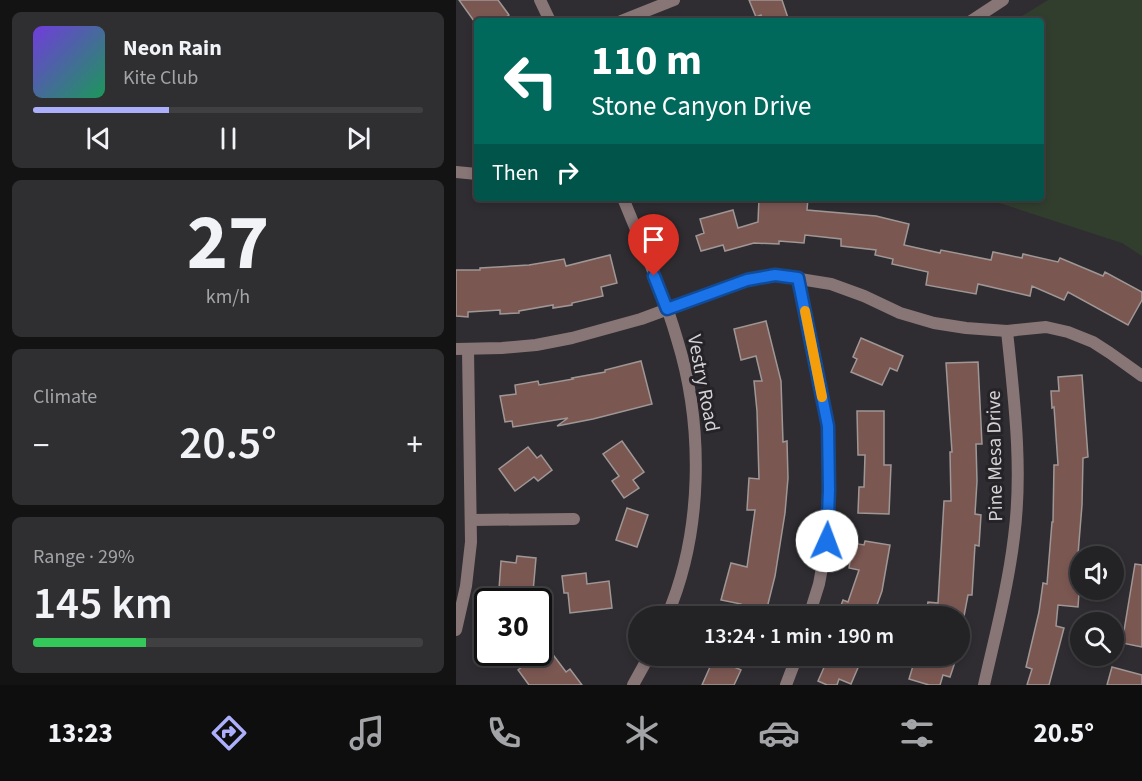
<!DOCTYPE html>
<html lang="en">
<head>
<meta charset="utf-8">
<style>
	:root { --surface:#232225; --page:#2f2f32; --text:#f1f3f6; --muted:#a3a4a7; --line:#403f42; --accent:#acaffb }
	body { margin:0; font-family:"Source Sans 3",sans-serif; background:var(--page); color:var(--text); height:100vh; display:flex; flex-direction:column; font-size:22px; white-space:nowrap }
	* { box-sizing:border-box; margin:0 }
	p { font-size:20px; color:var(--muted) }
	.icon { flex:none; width:33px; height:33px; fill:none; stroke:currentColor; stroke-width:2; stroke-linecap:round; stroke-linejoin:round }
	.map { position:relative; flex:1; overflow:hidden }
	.sheet { display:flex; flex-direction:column; gap:12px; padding:12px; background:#131314; width:456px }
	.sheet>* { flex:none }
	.banner { position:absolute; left:18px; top:18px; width:570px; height:183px; border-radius:6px; box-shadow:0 3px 9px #0003,0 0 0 2px var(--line); background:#00695c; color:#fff; overflow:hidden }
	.tools { position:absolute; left:614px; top:546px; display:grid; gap:12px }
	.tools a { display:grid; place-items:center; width:54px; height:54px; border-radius:50%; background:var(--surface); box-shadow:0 3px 9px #0003,0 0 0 2px var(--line); font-size:30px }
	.speed { position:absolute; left:18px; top:588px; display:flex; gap:12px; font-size:30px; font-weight:700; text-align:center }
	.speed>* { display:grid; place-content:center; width:78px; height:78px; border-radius:50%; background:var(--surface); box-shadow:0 3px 9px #0003,0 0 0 2px var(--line); line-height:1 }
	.speed .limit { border:3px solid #111; border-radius:9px; background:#fff; color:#111 }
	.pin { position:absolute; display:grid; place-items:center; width:51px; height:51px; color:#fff; margin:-62px -26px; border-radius:50% 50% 50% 0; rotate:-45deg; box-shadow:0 0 6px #0007 }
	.pin .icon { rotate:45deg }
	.me { position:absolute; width:66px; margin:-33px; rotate:2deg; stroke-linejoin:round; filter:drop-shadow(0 0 4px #0008) }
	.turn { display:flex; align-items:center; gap:21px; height:126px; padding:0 18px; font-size:27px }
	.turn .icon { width:78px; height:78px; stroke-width:2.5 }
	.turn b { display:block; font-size:42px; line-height:51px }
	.then { display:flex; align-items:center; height:57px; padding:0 18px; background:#0003; gap:12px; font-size:22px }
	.big { font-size:45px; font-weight:600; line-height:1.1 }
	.sheet .tile { flex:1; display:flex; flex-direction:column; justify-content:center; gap:9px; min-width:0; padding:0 21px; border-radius:9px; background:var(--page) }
	.sheet .dial { align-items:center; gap:0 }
	.dial b { font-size:78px; line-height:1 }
	.song { display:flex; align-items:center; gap:18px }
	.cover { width:72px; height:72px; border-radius:9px; background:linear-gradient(135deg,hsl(260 70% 55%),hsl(150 70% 35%)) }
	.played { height:6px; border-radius:3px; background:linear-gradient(90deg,var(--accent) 35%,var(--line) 35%) }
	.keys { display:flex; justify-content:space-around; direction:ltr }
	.heat { display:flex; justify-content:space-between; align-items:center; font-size:33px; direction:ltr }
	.charge { height:9px; border-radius:4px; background:linear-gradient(90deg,#34c759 29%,var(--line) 0) }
	.trip { position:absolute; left:172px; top:606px; width:342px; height:60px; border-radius:30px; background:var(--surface); box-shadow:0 3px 9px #0003,0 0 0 2px var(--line); font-weight:600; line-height:60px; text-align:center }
	.tab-bar { display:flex; height:96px; justify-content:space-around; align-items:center; background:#0e0e0f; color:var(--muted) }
	.tab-bar .icon { width:42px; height:42px }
	.tab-bar .active { color:var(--accent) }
	.tab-bar b { font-size:27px; color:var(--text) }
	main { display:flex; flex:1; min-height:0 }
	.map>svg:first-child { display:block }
</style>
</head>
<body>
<main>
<section class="sheet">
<div class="tile">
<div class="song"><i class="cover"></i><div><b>Neon Rain</b><p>Kite Club</p></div></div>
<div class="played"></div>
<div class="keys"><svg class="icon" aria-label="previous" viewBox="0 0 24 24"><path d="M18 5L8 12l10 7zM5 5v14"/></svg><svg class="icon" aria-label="pause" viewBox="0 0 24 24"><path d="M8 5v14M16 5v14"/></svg><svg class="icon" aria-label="next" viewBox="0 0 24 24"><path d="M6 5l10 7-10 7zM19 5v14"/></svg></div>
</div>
<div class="tile dial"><b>27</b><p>km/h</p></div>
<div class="tile"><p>Climate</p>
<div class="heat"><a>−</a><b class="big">20.5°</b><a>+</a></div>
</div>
<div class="tile"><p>Range · 29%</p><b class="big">145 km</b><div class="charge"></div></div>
</section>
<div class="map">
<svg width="686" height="685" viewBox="0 0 686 685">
	<rect width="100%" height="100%" fill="#2f2d31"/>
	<!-- green -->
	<path fill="#313e2e" d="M592 0H686V256L666 243 528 198H585V21H558Z"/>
	<!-- building -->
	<g fill="#7b5752" stroke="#9f9796" stroke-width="1.5">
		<path d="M3 0H42L53 15 44 21H18Z"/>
		<path d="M293 0H326L333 21H307L305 15 300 17Z"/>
		<path d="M303 198H352L351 210 420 216 453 224 448 245 484 253 485 250 535 260 537 252 566 258 567 254 602 262 604 258 647 276 649 272 686 292V300L672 325 612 292 608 300 576 286 574 296 522 284 520 294 470 285 472 272 436 264 437 259 419 255 420 250 385 246V239L349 235 348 243 323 241V244L298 243 269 251 267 245 245 251 240 236 248 233 244 219 277 210 282 228 302 222Z"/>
		<path d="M154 255 161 283 145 287 147 296 116 303V305L97 308V305L63 311V313L44 314V310L12 312V317L0 316V270H24V268L73 265 108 259 110 266Z"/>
		<path d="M310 321 325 381 327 442 331 441 332 478 329 513 319 576 309 616H281L285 604 265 600 275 563 291 567 299 510H291L293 478 303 479 301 411 298 381H306L300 356 285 360 278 329Z"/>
		<path d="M405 338 447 356 441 371 434 368 426 385 395 372 401 359 397 357Z"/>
		<path d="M185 361 196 404 137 419 101 426 112 418 57 427 56 421 49 422 44 396 60 394 59 385 82 381 83 385 117 379 116 378 149 372V370Z"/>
		<path d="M522 362 526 444H520L521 481 519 514 525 515 523 546 519 545 516 595H512L508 616H470L472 602 482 603 488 501H495L494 452H496L490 363Z"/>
		<path d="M626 375 632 457 627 458 626 505 620 579H624L622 607 602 605 600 626 608 628 593 685H571L576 669 570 667 583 612 587 583 591 584 596 522H597L598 465H602L598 407 596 408 595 391H603L602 377Z"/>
		<path d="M401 411H428V465H435L433 514 402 513 403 487H408L409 455H402Z"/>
		<path d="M166 441 188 472 177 480 183 488 168 498 156 481 163 476 147 454Z"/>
		<path d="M72 447 81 458 85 455 96 470 82 481 78 477 59 491 43 469Z"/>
		<path d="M171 508 192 515 181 547 160 540Z"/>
		<path d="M409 541 434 545 426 591 417 616H381L387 600 392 602 403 570 393 568 397 543 408 545Z"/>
		<path d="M61 556 80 558 77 592 43 589 45 561 60 563Z"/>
		<path d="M679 564 686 565V647L666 643Z"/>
		<path d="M130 573 131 584 153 581 156 608 114 613 112 593H108L106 576Z"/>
		<path d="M95 652 110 672 114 669 126 685H73L62 670 75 660 78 665Z"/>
		<path d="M373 656H407L395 684 383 679 381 685H371L362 681Z"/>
		<path d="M460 656H501L494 677 487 675 484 685H473L453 679Z"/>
		<path d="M258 658 285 670 278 685H246Z"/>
		<path d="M656 667 686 675V685H651Z"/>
	</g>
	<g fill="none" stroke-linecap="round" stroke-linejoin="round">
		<!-- minor -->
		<g stroke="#887677" stroke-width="12">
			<path d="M84 0 94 21"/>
			<path d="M165 21 218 0"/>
			<path d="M167 198C186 245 207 291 221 339 248 426 247 532 211 616"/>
			<path d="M342 278 372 426 373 490 371 541 363 584 353 616"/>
			<path d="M0 349 46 348 80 345 116 338 185 319 291 280 319 275 375 284 408 296 444 313 478 323 510 328 551 331 590 327 612 332 637 342 654 353 686 376"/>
			<path d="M15 520 118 519"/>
			<path d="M0 630 10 586 15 542 12 350"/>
			<path d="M177 685 193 656"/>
			<path d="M330 685 341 656"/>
			<path d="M528 685C539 636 552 587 558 537 567 468 558 399 551 331"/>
		</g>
		<!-- tertiary -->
		<g stroke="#887677" stroke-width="12">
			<path d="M515 21 547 0"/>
			<path d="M0 172 21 174"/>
		</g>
	</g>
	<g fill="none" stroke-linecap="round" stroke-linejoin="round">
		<defs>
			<path id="route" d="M198 276 211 309 291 280 319 275 342 278 372 426 373 490 371 541"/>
		</defs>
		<!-- route casing -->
		<use href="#route" stroke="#114b97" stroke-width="15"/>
		<!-- route -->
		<use href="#route" stroke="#1a73e8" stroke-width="10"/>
		<!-- slow -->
		<path stroke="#f59e0b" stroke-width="10" d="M349 311 366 397"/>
	</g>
	<g text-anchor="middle" stroke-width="6" stroke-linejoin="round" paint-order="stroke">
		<!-- street labels -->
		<g font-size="20" fill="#d4d2d5" stroke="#252327">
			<text transform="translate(248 383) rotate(79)" y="7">Vestry Road</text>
			<text transform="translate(538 456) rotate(-91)" y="7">Pine Mesa Drive</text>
		</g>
	</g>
</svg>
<div class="tools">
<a><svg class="icon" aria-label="sound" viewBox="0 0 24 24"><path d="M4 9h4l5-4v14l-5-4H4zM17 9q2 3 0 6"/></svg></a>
<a><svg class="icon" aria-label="search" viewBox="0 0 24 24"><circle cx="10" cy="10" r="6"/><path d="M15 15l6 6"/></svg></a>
</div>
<div class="speed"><div class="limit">30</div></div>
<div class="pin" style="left:198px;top:276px;background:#d93025"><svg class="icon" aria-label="arrive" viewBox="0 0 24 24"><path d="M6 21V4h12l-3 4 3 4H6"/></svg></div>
<svg class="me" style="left:371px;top:541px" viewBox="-20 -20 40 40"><circle r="19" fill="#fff"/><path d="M0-13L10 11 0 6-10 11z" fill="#1a73e8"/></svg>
<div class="trip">13:24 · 1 min · 190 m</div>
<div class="banner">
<div class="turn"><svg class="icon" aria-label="left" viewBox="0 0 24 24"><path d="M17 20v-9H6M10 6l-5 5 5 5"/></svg><div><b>110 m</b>Stone Canyon Drive</div></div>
<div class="then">Then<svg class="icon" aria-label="right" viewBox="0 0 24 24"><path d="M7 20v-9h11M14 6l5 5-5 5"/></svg></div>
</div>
</div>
</main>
<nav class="tab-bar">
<b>13:23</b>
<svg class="icon active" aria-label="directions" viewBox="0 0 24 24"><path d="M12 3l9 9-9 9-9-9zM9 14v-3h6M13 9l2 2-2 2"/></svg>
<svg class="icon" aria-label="music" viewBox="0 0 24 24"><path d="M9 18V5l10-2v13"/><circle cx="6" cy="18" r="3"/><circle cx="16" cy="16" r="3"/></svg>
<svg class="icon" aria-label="phone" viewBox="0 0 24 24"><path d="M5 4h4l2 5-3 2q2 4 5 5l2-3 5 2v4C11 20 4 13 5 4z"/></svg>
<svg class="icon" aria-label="climate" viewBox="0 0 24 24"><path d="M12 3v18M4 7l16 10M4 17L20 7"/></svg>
<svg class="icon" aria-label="car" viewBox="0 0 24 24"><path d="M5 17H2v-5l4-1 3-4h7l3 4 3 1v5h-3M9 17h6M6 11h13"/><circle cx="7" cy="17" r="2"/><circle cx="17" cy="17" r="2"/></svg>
<svg class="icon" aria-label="filters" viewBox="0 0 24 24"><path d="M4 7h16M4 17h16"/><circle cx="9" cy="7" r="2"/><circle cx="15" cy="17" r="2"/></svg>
<b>20.5°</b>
</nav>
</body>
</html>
